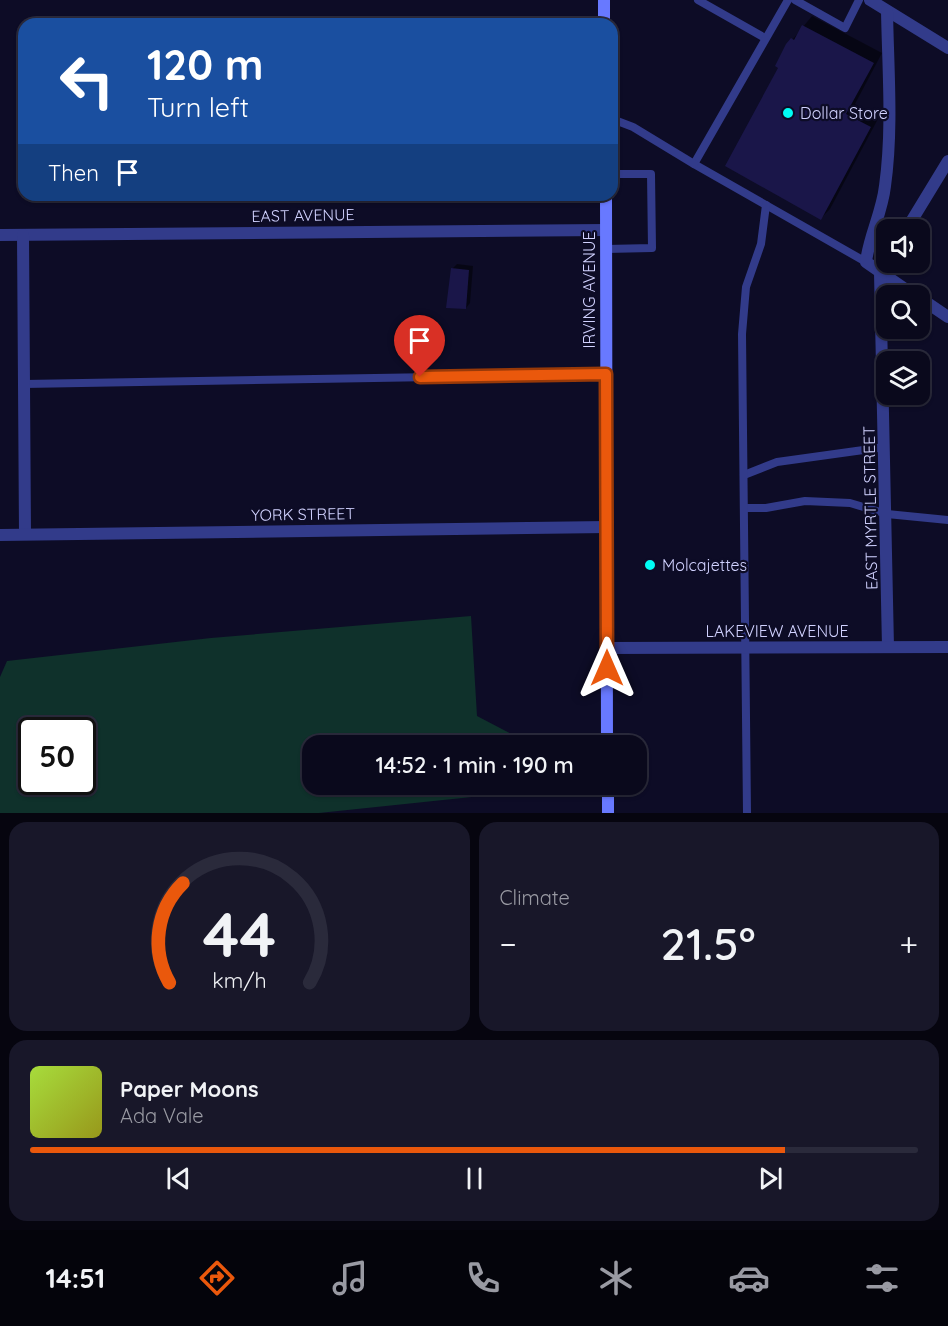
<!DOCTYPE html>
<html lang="en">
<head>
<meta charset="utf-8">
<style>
	:root { --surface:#0a091c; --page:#181729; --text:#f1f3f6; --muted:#999aa3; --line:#2a2a3b; --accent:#ea580c }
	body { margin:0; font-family:Quicksand,sans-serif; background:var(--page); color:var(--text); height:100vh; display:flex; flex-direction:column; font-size:22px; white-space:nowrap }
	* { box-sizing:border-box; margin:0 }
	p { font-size:20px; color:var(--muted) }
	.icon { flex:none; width:33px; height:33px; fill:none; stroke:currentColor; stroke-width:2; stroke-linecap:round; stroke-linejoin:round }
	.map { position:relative; height:813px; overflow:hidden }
	.panel { display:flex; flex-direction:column; gap:9px; padding:9px; background:#06050f; flex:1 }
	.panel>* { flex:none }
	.banner { position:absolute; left:18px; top:18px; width:600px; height:183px; border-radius:18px; box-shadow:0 2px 4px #0004,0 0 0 2px var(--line); background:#1a4fa0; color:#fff; overflow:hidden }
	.controls { position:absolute; left:876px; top:219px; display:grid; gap:12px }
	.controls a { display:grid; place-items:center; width:54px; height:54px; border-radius:12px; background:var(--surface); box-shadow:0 2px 4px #0004,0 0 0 2px var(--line); font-size:30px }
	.speed { position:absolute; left:18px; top:717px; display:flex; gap:12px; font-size:30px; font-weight:700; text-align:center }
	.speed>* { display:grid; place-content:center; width:78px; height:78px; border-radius:50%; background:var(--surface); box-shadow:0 2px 4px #0004,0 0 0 2px var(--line); line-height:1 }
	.speed .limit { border:3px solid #111; border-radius:9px; background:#fff; color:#111 }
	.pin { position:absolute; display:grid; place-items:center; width:51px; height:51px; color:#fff; margin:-62px -26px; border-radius:50% 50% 50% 0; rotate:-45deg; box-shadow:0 0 6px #0007 }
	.pin .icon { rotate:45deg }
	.me { position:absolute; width:66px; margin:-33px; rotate:0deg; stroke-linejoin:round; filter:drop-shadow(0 0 4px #0008) }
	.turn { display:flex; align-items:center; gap:21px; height:126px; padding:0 30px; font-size:27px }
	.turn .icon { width:78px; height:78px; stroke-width:2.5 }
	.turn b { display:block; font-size:42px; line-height:51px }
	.then { display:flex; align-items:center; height:57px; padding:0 30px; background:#0003; gap:12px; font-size:22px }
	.big { font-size:45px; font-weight:600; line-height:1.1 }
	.panel .widget { flex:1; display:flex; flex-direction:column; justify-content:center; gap:9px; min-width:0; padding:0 21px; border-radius:18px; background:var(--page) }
	.panel .dial { align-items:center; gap:0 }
	.dial svg { height:156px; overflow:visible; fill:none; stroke:var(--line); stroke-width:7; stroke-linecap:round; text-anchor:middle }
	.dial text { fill:var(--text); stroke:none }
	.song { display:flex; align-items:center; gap:18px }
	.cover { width:72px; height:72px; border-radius:9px; background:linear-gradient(135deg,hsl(80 70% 55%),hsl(60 70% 35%)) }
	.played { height:6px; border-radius:3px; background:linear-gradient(90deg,var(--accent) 85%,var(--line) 85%) }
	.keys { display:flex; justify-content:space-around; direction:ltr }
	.heat { display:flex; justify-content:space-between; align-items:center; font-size:33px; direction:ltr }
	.panel .tiles { flex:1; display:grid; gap:9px; grid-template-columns:1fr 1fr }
	.widget:last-child { grid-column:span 2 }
	.trip { position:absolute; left:302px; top:735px; width:345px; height:60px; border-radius:18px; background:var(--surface); box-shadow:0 2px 4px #0004,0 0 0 2px var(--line); font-weight:600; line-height:60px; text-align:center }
	.tab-bar { display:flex; height:96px; justify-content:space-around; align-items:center; background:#04040b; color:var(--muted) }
	.tab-bar .icon { width:42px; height:42px }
	.tab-bar .active { color:var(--accent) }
	.tab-bar b { font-size:27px; color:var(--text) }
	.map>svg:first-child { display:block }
</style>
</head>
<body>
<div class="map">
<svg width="948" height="813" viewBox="0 0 948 813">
	<rect width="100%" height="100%" fill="#0d0c26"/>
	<!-- green -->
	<path fill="#0f312b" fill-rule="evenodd" d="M471 616 477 716 523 740 522 745 312 746V784L512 785 510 793 319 813H0V677L7 661 211 638ZM32 730H82V782H32Z"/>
	<!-- shadow -->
	<g fill="#0007">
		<path d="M812 16 882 53 855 104 879 117 830 209 821 218 780 67 793 39Z"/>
		<path d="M457 264 473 266 470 303 466 308 452 269Z"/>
	</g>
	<!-- building -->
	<g fill="#1a1649">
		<path d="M802 25 874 63 846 114 871 127 821 220 725 166 778 68 775 66 786 44 791 38 794 40Z"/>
		<path d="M451 268 469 270 466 309 446 308Z"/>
	</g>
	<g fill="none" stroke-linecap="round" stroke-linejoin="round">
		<!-- service -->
		<g stroke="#323b8a" stroke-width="8">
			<path d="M698 0 765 38"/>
			<path d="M788 0 694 164 866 262"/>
			<path d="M795 0 845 28 859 0"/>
			<path d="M612 119 633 127 694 164"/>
			<path d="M606 249 652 248 651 174H612"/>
			<path d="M24 384 606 374"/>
			<path d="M744 475 777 462 885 447"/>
			<path d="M744 508H766L805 501 850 503 887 514 948 520"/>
			<path d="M747 813 742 334 746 287 761 244 766 205"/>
		</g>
		<!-- minor -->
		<g stroke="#323b8a" stroke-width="12">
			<path d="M870 0 948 48"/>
			<path d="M887 11C888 69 893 129 885 186 882 213 869 236 866 262L915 296"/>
			<path d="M906 230 948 161"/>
			<path d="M0 235 606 230"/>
			<path d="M23 235 25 534"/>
			<path d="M886 262 880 273 888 647"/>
			<path d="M920 298 948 317"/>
			<path d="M0 535 607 527"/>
			<path d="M607 648 948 647"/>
		</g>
		<!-- secondary -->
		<g stroke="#6879ff" stroke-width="12">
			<path d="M604 0V24"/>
			<path d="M606 195 607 746"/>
			<path d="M608 784V813"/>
		</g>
	</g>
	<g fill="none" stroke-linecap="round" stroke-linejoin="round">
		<defs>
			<path id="route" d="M420 377 606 374 607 668"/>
		</defs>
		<!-- route casing -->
		<use href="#route" stroke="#983908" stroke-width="15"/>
		<!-- route -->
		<use href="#route" stroke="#ea580c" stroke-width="10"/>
	</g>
	<!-- markers -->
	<g fill="#00fcf4" stroke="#0d0c26" stroke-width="2">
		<circle cx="788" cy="113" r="6"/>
		<circle cx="650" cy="565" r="6"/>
	</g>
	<g text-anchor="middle" stroke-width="4.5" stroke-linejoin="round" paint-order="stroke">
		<!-- poi labels -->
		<g font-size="16" fill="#d1d2ff" stroke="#0d0c26" text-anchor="start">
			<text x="800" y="119">Dollar Store</text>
			<text x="662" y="571">Molcajettes</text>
		</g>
		<!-- street labels -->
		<g font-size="16" fill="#d1d2ff" stroke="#0d0c26">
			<text transform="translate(303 215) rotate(-1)" y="6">EAST AVENUE</text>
			<text transform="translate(589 290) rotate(-90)" y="6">IRVING AVENUE</text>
			<text transform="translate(870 508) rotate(-91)" y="6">EAST MYRTLE STREET</text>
			<text transform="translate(303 514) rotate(-1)" y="6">YORK STREET</text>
			<text x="777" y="637">LAKEVIEW AVENUE</text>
		</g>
	</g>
</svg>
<div class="controls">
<a><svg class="icon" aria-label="sound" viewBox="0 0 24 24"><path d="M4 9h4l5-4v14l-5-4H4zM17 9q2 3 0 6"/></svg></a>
<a><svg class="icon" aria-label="search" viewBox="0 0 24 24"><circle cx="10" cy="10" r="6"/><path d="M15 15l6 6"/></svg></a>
<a><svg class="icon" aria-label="layers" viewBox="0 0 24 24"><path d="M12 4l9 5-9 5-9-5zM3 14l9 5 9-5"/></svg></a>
</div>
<div class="speed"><div class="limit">50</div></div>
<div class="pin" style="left:420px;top:377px;background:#d93025"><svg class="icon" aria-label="arrive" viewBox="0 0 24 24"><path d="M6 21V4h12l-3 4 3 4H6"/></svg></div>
<svg class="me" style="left:607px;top:668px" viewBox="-20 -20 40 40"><path d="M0-17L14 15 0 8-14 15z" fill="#ea580c" stroke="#fff" stroke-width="4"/></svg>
<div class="trip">14:52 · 1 min · 190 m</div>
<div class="banner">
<div class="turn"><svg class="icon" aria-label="left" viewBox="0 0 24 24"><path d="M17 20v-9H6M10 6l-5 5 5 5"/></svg><div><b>120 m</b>Turn left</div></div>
<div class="then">Then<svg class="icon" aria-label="arrive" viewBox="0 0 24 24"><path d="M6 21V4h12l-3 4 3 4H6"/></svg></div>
</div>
</div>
<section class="panel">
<div class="tiles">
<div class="widget dial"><svg viewBox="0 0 100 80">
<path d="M14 69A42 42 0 1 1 86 69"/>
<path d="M14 69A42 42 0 0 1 21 18" stroke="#ea580c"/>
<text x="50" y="56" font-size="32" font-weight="700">44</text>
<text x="50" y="72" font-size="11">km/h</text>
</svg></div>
<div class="widget"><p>Climate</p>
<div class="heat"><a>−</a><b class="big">21.5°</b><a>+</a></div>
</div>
<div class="widget">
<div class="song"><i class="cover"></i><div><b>Paper Moons</b><p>Ada Vale</p></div></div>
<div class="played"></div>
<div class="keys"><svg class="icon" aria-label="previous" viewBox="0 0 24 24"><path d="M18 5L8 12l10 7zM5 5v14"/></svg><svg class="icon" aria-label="pause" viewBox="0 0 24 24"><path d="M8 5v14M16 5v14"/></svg><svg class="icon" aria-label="next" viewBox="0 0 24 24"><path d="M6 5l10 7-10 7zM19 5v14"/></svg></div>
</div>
</div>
</section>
<nav class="tab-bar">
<b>14:51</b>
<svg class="icon active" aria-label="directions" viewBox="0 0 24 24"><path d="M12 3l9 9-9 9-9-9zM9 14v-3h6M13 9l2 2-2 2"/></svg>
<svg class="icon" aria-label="music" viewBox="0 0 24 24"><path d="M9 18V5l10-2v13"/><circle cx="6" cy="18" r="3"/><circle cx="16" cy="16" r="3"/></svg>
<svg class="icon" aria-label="phone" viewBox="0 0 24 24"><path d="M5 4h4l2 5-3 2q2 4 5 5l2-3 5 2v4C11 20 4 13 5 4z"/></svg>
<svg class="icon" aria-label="climate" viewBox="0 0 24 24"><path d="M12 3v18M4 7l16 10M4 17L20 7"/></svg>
<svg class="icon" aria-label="car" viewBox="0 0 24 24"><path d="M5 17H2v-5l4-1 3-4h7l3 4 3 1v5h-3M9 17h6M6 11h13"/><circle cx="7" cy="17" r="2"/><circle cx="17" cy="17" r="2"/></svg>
<svg class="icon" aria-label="filters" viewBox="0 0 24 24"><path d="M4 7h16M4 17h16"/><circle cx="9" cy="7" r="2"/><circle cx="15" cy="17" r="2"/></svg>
</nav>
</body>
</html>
